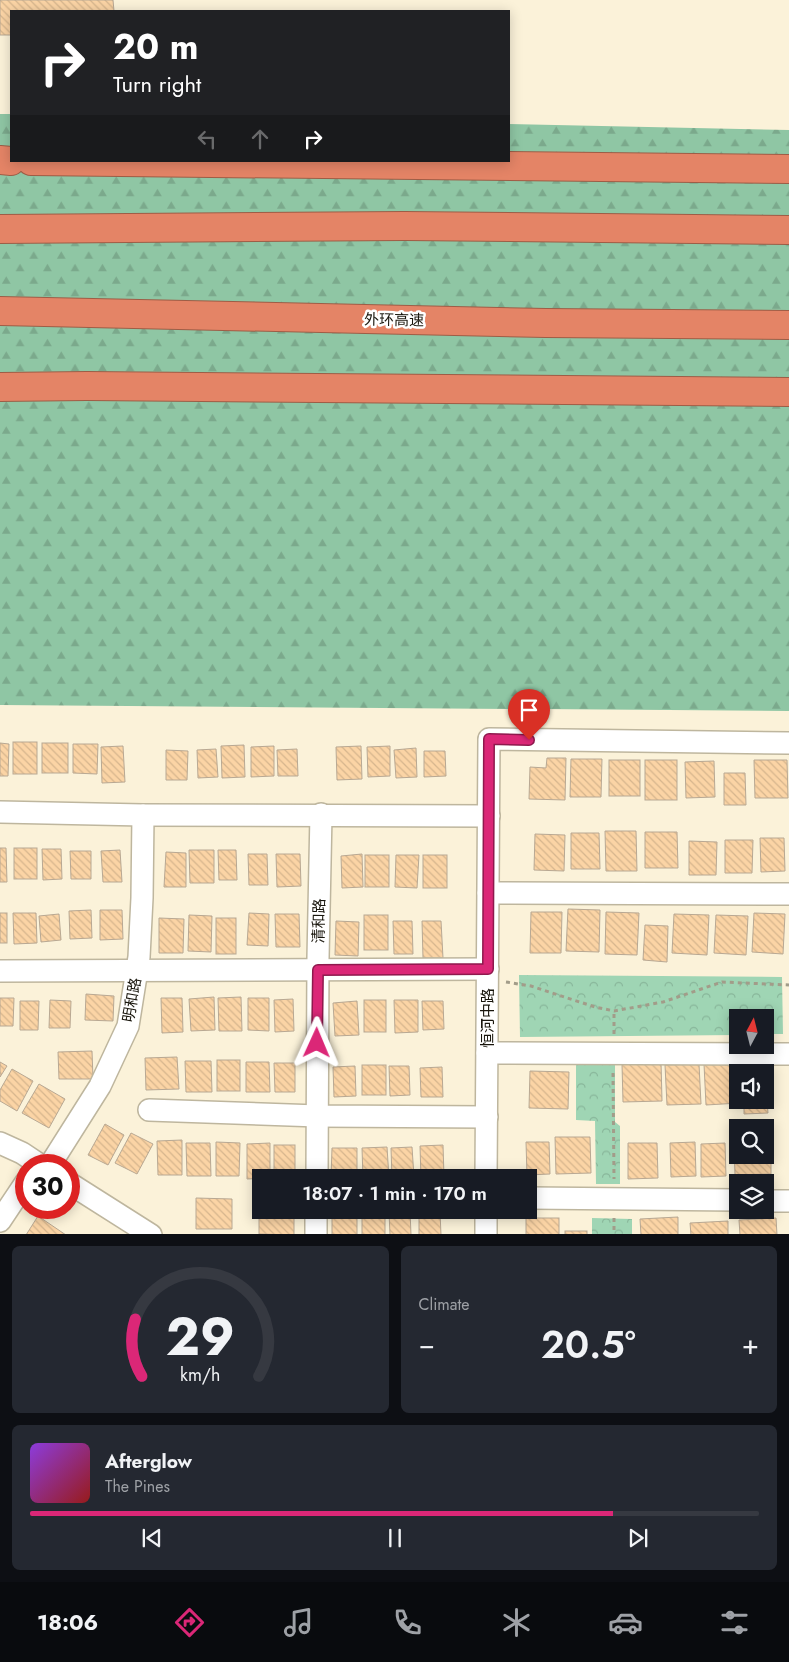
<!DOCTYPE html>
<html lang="en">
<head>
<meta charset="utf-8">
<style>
	:root { --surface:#171b24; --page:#242831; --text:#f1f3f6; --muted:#9ea1a6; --line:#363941; --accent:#db2777 }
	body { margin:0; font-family:Jost,"Noto Sans SC",sans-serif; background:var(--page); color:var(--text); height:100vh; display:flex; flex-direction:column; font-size:19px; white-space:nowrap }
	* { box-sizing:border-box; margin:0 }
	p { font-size:16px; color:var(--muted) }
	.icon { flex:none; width:28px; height:28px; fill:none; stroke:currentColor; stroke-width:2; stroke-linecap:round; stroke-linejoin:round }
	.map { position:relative; height:1234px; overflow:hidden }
	.panel { display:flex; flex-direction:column; gap:12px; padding:12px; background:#0d0f14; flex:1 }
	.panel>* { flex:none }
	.guide { position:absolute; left:10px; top:10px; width:500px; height:152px; border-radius:0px; box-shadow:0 2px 12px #0003; background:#202124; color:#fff; overflow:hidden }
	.needle { width:32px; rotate:7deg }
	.fabs { position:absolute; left:729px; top:1009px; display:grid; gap:10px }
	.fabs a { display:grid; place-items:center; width:45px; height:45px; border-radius:0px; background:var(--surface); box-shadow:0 2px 12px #0003; font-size:25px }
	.speed { position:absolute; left:15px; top:1154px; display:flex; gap:10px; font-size:25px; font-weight:700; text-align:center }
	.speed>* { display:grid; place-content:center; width:65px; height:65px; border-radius:50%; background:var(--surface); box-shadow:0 2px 12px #0003; line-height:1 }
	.speed .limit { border:8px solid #d22; background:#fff; color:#111 }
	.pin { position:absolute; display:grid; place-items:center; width:42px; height:42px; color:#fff; margin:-51px -21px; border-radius:50% 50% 50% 0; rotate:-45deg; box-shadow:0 0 5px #0007 }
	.pin .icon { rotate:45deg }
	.me { position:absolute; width:55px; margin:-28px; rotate:1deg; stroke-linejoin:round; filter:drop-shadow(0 0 4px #0008) }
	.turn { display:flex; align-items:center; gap:18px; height:105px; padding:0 20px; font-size:22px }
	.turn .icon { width:65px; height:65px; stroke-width:2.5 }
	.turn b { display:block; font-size:35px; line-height:42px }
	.lanes { display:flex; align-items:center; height:48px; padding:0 20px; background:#0003; justify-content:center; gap:25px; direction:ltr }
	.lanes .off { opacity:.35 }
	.big { font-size:38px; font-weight:600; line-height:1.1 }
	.panel .widget { flex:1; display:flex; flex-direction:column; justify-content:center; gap:8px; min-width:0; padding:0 18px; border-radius:8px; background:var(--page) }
	.panel .dial { align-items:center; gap:0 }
	.dial svg { height:130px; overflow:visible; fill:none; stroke:var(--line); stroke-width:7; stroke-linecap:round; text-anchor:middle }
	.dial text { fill:var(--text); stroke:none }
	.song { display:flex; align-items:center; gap:15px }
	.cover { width:60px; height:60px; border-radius:8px; background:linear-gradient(135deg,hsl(270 70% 55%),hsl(0 70% 35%)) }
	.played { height:5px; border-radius:2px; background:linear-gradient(90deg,var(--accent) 80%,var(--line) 80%) }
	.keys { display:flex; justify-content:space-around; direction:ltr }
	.heat { display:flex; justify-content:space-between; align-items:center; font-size:28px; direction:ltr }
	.panel .tiles { flex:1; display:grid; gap:12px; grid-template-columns:1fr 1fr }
	.widget:last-child { grid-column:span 2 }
	.trip { position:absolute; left:252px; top:1169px; width:285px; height:50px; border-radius:0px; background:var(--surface); box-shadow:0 2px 12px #0003; font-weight:600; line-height:50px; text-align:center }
	.dock { display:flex; height:80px; justify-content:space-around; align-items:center; background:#090b0e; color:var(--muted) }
	.dock .icon { width:35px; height:35px }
	.dock .on { color:var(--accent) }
	.dock b { font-size:22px; color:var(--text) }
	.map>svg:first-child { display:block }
</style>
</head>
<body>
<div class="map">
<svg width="789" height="1235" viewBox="0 0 789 1235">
	<defs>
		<pattern id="forest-firs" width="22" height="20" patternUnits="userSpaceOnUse" patternTransform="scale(1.25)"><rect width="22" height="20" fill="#8fc6a4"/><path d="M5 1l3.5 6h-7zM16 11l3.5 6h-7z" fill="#7ba98c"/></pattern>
		<pattern id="park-crowns" width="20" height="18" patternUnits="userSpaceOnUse" patternTransform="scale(1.25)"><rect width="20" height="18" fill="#9fd5b4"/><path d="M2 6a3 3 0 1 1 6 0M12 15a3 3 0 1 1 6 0" fill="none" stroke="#88b69a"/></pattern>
		<pattern id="building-back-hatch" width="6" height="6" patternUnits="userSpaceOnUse" patternTransform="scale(1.25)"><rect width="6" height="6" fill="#fbd4a5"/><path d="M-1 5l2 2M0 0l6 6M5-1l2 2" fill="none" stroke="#d6b58d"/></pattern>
	</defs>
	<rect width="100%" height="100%" fill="#fbf2d9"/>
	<!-- forest -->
	<path fill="url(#forest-firs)" d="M0 114H11V161H509V124L789 130V711L0 705Z"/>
	<!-- park -->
	<g fill="url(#park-crowns)">
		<path d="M519 975 782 977 783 1034H765V1018H738L737 1035 520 1037Z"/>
		<path d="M576 1064 615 1065V1122L620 1126V1184H596L595 1121 576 1120Z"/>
		<path d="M592 1218 632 1219V1234H592Z"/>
	</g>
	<!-- building -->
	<g fill="url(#building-back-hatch)" stroke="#b8a893">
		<path d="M0 0H113L114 11H11V35H0Z"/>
		<rect x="13" y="742" width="24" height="32"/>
		<path d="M0 743 9 744 8 776H0Z"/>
		<rect x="42" y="743" width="26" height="30"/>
		<path d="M73 744H98L97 774 73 773Z"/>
		<path d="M244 745 245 777 222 778 221 746Z"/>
		<path d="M123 746 125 782 102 783 101 747Z"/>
		<path d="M274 746V776L251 777V747Z"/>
		<path d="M361 746 362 779 337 780 336 747Z"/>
		<path d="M390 746V776L368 777 367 747Z"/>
		<path d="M416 748 417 777 396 778 394 750Z"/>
		<path d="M216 749 218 777 198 778 197 750Z"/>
		<path d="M297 749 298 776H278L277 750Z"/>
		<path d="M166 750 188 751 187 780H166Z"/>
		<path d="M424 751H445L446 776 424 777Z"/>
		<path d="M547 758H566L565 800 529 799 530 767 546 768Z"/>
		<path d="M571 759H602L601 797H570Z"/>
		<rect x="609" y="760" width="31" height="36"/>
		<rect x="645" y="760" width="32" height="40"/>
		<path d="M754 760H787L788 798H755Z"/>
		<path d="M714 761 715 797 686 798 685 762Z"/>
		<path d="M724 773H745L746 805H724Z"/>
		<path d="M605 831H636L637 871H606Z"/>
		<path d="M645 832H677L678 868H645Z"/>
		<path d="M571 833H599L600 869H571Z"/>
		<path d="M535 834 565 835 564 871 534 870Z"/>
		<path d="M760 838H784L785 871 761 872Z"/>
		<path d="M725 840H753L752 873H725Z"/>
		<path d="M689 841 717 842 716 875H689Z"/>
		<path d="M0 848H6L7 882H0Z"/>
		<rect x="14" y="848" width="23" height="31"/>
		<path d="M42 849H61L62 879 43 880Z"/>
		<path d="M120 850 122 882H103L101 851Z"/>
		<path d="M189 850H214V883H190Z"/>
		<path d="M218 850H236L237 880H219Z"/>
		<path d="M70 851H91V879H71Z"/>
		<path d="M166 852 186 853V887H164Z"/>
		<path d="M248 854H267L268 885H249Z"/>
		<path d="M276 854H300L301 886 277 887Z"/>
		<path d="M362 854 363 887 342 888 341 856Z"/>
		<rect x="365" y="855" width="24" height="32"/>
		<path d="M396 855H419L417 888 395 887Z"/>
		<rect x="423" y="855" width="24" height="33"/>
		<path d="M568 909 600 910 599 952 566 951Z"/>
		<path d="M91 910 92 938 70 939 69 911Z"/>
		<path d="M100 910H122L123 939 100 940Z"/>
		<path d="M531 912H562L561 953H530Z"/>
		<path d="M606 912 639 913 637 955 605 954Z"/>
		<rect x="0" y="913" width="7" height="30"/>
		<path d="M13 913H36L37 943 14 944Z"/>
		<path d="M249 913 269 914 268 946 247 945Z"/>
		<path d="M754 913 785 914 783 954 752 952Z"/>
		<path d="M59 914 61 940 41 942 39 916Z"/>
		<path d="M275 914H299L300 947H276Z"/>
		<path d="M674 914 709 915 707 955 672 953Z"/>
		<path d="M189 915 212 916 211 952 188 951Z"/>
		<rect x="364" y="915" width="24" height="35"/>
		<path d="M716 915 748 916 746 955 714 953Z"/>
		<path d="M159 918 184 919 183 953H159Z"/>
		<rect x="216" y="918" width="20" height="36"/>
		<path d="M336 921 359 922 358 956 335 955Z"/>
		<path d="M393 921H412L413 954H394Z"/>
		<path d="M422 921H441L443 958H423Z"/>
		<path d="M645 925 668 926 667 962 643 960Z"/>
		<path d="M86 994 114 996 113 1021 85 1020Z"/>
		<path d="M214 997 215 1030 191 1031 189 999Z"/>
		<path d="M241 997 242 1031H219L218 998Z"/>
		<path d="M0 998H14L13 1026H0Z"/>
		<path d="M161 998H182L183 1032 162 1033Z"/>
		<path d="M248 998H269V1031L248 1030Z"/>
		<path d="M293 999 294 1031 275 1032 274 1000Z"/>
		<path d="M50 1000 71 1001 70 1028H49Z"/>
		<rect x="364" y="1000" width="22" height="32"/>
		<path d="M394 1000H418V1032L395 1033Z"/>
		<path d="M20 1001H39L38 1030H20Z"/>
		<path d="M357 1001 359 1035 335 1036 333 1003Z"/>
		<path d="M422 1001H443L444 1029 423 1030Z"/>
		<path d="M92 1051 93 1079H59L58 1052Z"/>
		<path d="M177 1057 179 1089 146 1090 145 1058Z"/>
		<rect x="217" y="1060" width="23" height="31"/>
		<path d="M185 1061H211L212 1092H186Z"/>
		<path d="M0 1062 7 1066 0 1077Z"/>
		<path d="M246 1062H269L270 1092H246Z"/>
		<path d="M661 1062 662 1101 623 1102 622 1064Z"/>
		<path d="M274 1063H295V1092H275Z"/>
		<path d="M737 1063 739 1103 706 1105 704 1064Z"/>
		<path d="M699 1064 701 1104 667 1105 665 1065Z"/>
		<rect x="362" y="1065" width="24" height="30"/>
		<path d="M355 1066 356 1096 334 1097 333 1067Z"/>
		<path d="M389 1066H409L410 1095 390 1096Z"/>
		<path d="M442 1067 443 1097H421L420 1068Z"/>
		<path d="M12 1069 33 1081 17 1111 0 1101V1090Z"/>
		<path d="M530 1071 569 1072 568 1109 529 1108Z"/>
		<path d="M765 1077 768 1113 744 1114V1100H765Z"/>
		<path d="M39 1084 65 1099 49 1128 22 1113Z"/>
		<path d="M105 1124 124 1135 108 1165 88 1155Z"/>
		<path d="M131 1133 153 1144 137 1174 115 1163Z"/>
		<path d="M555 1137H590L591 1173 556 1174Z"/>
		<path d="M182 1140V1175H158L157 1141Z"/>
		<path d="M216 1142 240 1143 239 1176H216Z"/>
		<path d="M526 1142H549L550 1174 527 1175Z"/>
		<path d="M695 1142 696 1176 671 1177 670 1143Z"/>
		<path d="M765 1142H771V1174L735 1175 734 1143H738V1155H765Z"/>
		<path d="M186 1143H210L211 1176H187Z"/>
		<path d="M270 1143V1178L247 1179V1144Z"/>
		<path d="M628 1143H657L658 1178 628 1179Z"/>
		<path d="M725 1143 726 1176 701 1177V1144Z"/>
		<rect x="274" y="1145" width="21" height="32"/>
		<path d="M443 1145 444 1177 421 1178 420 1146Z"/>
		<path d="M387 1147 389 1178H363L362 1148Z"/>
		<path d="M412 1147 414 1177 392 1178 391 1148Z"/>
		<path d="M332 1148H357V1178H331Z"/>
		<path d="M196 1198 232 1199V1229H196Z"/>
		<path d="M259 1200H261V1210H294V1235L259 1234Z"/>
		<rect x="362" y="1210" width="23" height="25"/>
		<path d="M410 1210 411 1235H390L389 1212Z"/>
		<rect x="332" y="1211" width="25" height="24"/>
		<path d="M419 1212H440L441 1235H419Z"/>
		<path d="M38 1216 66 1235H26Z"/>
		<path d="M678 1217V1235H641L640 1219Z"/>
		<rect x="526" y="1218" width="33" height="17"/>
		<path d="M776 1218 777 1235H740L739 1220Z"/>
		<path d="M728 1221V1235H691L690 1223Z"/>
		<rect x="565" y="1231" width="22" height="4"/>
	</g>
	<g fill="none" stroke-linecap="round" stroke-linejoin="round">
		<defs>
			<g id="street">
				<path d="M0 812 143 815 489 816"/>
				<path d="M488 893 789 894"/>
				<path d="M0 971 488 969"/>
				<path d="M487 1053 789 1054"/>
				<path d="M149 1110 318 1116 487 1117"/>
				<path d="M0 1143 22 1153 40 1165"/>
				<path d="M50 1165 100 1086 128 1026 139 957 142 898 143 815"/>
				<path d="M317 1178 318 958 321 814"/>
				<path d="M486 1178 489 739 789 743"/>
				<path d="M69 1183 151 1235"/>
				<path d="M529 1198 738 1200"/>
				<path d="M765 1201H789"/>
				<path d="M0 1221 26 1182"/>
				<path d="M316 1235V1210"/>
				<path d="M486 1235V1210"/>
			</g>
			<g id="highway">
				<path d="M0 160 11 161"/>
				<path d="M31 161 789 169"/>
				<path d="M0 229 405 226 789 230"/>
				<path d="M0 311 546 323 789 325"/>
				<path d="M0 387 87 386 789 392"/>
			</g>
		</defs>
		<!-- street casing -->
		<use href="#street" stroke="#beb69e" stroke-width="24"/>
		<!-- highway casing -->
		<use href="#highway" stroke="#9d5d46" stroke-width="30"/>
		<!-- path -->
		<g stroke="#a29c89" stroke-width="3" stroke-dasharray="4 4" stroke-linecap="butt">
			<path d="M506 982 531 986 595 1007 614 1011 663 1002 722 982 789 985"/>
			<path d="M614 1034V1011"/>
			<path d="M613 1073 614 1179"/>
			<path d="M614 1218V1235"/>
		</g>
		<!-- street -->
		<use href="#street" stroke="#fff" stroke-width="21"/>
		<!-- highway -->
		<use href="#highway" stroke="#e48466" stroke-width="28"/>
	</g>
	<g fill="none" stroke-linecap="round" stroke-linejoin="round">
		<defs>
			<path id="route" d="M317 1043 318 970 488 969 489 739 529 740"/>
		</defs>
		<!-- route casing -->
		<use href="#route" stroke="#8e194d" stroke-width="12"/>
		<!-- route -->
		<use href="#route" stroke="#db2777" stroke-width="9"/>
	</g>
	<g text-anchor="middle" stroke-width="5" stroke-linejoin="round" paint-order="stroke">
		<!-- street labels -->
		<g font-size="15" fill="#18150c" stroke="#fff">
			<text transform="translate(394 320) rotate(1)" y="5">外环高速</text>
			<text transform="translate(319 921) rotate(-89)" y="5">清和路</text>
			<text transform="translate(132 1000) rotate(-80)" y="5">明和路</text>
			<text transform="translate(488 1018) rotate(-90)" y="5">恒河中路</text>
		</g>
	</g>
</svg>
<div class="fabs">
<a><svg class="needle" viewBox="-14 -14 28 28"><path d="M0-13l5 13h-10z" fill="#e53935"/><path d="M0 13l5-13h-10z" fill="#9ea1a6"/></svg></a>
<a><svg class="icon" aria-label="sound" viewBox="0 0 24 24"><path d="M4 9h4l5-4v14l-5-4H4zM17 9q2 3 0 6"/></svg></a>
<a><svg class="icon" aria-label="search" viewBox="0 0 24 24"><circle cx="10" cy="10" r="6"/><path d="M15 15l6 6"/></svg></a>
<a><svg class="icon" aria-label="layers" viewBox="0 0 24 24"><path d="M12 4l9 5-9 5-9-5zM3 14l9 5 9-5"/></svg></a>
</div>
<div class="speed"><div class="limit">30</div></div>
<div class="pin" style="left:529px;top:740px;background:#d93025"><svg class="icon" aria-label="arrive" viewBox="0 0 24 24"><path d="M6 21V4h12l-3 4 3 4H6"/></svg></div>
<svg class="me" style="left:317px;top:1043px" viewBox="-20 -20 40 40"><path d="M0-17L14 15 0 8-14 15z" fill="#db2777" stroke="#fff" stroke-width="4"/></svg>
<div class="trip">18:07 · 1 min · 170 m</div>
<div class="guide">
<div class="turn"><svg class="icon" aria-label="right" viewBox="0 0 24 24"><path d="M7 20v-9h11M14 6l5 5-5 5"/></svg><div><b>20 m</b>Turn right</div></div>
<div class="lanes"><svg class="icon off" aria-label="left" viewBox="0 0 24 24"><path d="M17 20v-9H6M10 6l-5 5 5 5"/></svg><svg class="icon off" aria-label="ahead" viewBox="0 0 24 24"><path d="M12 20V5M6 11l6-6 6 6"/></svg><svg class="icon" aria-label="right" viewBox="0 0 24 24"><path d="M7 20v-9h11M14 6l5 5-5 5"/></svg></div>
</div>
</div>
<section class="panel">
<div class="tiles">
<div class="widget dial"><svg viewBox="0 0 100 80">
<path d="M14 69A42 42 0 1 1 86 69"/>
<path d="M14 69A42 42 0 0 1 10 34" stroke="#db2777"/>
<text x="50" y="56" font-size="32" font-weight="700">29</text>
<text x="50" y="72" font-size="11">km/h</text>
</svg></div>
<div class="widget"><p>Climate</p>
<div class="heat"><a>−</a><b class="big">20.5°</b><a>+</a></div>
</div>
<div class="widget">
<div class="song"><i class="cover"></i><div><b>Afterglow</b><p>The Pines</p></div></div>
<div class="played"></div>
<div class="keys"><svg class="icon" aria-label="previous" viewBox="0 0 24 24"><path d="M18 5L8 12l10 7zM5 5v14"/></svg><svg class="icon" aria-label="pause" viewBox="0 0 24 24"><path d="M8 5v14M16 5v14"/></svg><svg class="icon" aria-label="next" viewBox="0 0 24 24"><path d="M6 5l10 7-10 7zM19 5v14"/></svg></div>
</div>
</div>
</section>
<nav class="dock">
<b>18:06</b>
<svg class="icon on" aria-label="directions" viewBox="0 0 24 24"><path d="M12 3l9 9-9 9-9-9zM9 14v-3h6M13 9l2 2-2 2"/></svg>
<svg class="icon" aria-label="music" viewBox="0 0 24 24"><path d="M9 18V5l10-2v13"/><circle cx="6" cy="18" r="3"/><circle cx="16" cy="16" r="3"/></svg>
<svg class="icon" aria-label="phone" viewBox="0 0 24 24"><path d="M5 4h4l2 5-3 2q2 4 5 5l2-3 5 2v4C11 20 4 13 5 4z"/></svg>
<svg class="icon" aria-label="climate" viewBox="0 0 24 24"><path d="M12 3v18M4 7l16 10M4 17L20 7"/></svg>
<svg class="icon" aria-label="car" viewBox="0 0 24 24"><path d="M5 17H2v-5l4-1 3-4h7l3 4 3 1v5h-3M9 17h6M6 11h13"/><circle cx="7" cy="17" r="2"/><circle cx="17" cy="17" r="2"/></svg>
<svg class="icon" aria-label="filters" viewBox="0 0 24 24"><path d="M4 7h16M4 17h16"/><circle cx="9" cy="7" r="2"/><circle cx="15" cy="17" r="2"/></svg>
</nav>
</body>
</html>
